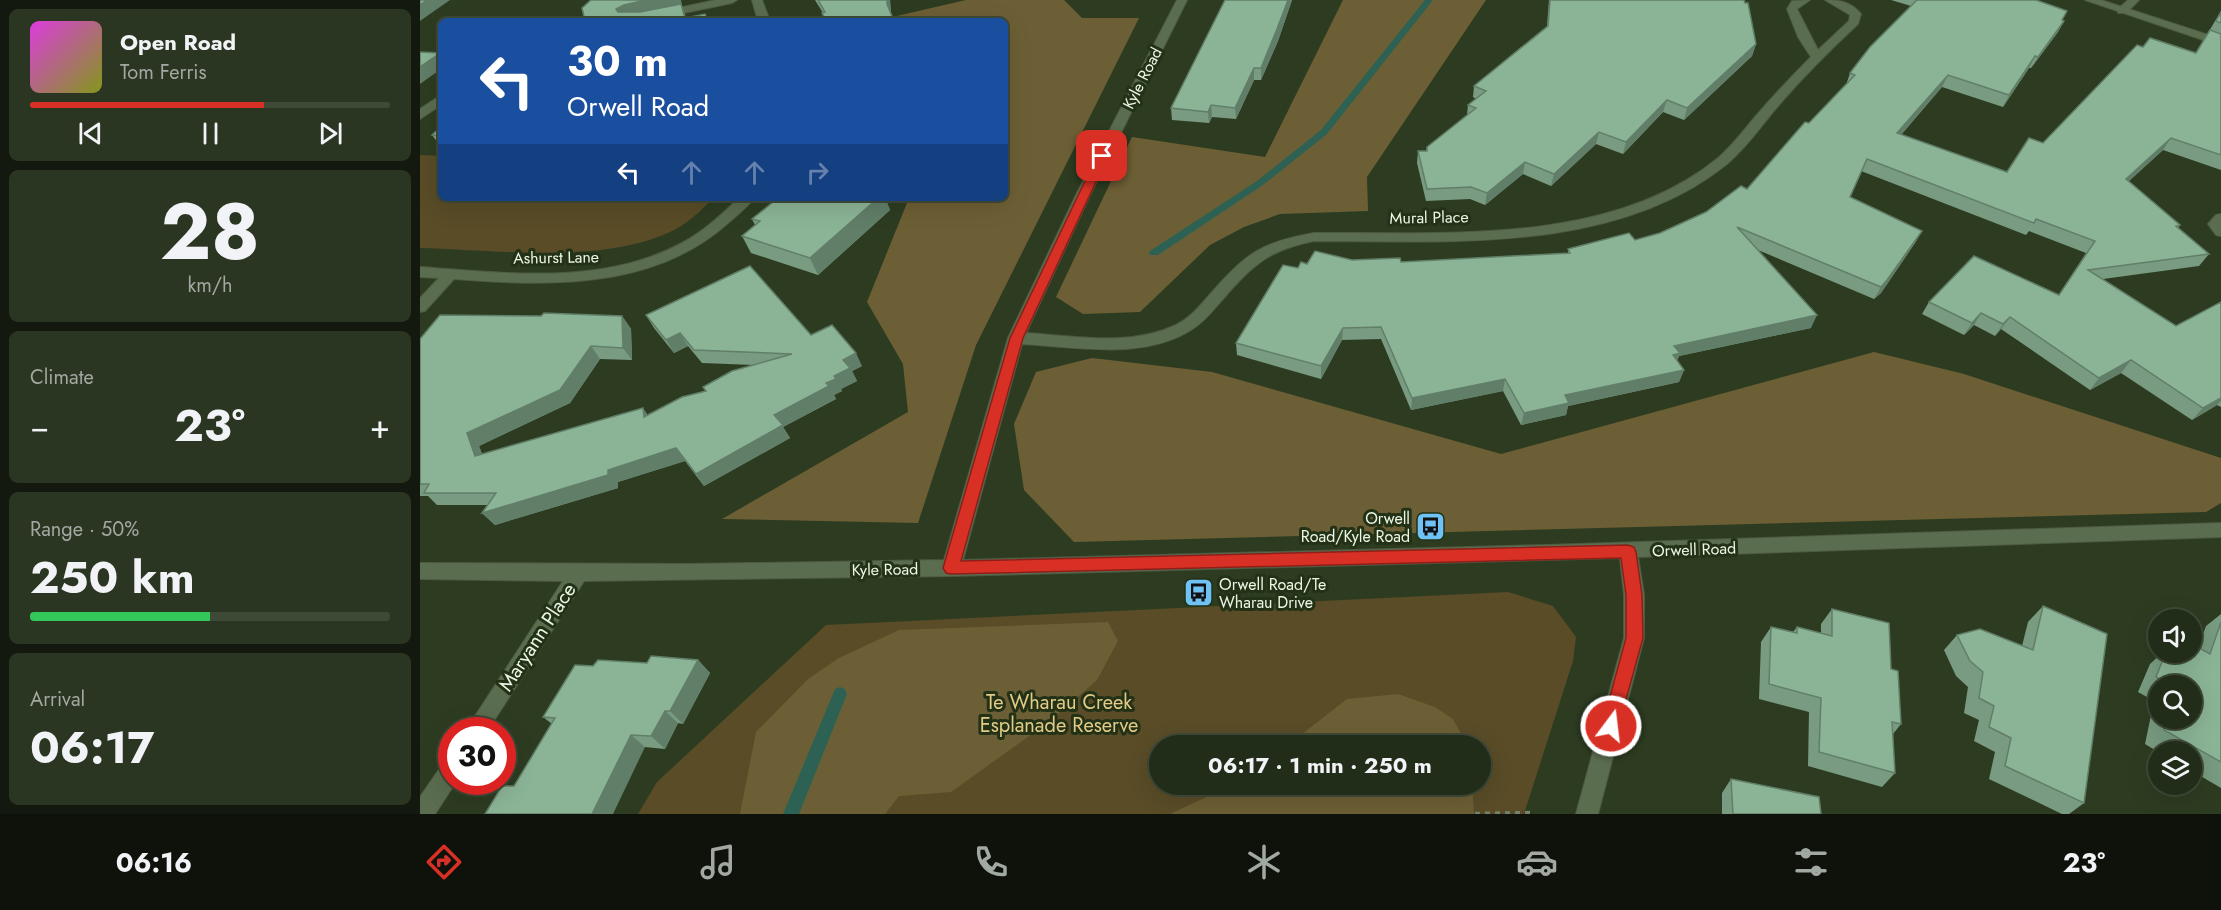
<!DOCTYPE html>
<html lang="en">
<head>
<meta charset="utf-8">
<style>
	:root { --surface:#222d19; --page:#2a3522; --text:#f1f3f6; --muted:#a2a8a2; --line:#3f4938; --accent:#d93025 }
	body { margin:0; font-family:Jost,sans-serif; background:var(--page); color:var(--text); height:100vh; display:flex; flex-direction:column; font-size:22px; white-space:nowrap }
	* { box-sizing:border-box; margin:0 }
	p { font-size:20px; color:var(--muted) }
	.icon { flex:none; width:33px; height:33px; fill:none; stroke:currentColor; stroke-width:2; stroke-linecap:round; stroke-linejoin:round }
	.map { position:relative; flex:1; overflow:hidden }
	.panel { display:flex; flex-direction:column; gap:9px; padding:9px; background:#13190e; width:420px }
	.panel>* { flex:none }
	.guide { position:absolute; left:18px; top:18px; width:570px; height:183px; border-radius:9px; box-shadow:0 6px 24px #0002,0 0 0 2px var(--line); background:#1a4fa0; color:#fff; overflow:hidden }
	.fabs { position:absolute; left:1728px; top:609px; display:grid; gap:12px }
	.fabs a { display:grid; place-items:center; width:54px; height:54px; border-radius:50%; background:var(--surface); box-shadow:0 6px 24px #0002,0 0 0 2px var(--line); font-size:30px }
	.speed { position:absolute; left:18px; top:717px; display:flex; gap:12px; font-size:30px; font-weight:700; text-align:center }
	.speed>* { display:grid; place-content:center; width:78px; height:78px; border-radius:50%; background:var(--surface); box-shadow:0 6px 24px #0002,0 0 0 2px var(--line); line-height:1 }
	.speed .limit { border:9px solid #d22; background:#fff; color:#111 }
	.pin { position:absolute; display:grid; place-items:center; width:51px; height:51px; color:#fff; margin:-26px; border-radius:12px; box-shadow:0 3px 9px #0006 }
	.me { position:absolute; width:66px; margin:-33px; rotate:15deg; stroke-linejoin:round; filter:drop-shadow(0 0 4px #0008) }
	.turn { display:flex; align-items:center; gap:21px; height:126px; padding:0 30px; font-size:27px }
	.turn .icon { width:78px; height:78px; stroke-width:2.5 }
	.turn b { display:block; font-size:42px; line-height:51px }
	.lanes { display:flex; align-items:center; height:57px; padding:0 30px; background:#0003; justify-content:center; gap:30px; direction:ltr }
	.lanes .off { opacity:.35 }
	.big { font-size:45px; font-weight:700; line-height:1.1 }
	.panel .widget { flex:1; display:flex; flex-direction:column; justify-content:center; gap:9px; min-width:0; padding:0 21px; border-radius:9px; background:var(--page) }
	.panel .dial { align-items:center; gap:0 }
	.dial b { font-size:78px; line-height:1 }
	.song { display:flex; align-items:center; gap:18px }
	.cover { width:72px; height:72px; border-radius:9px; background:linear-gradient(135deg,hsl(300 70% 55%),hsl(70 70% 35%)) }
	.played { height:6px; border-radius:3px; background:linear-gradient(90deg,var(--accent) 65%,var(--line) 65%) }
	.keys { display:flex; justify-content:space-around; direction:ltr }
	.heat { display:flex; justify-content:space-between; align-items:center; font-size:33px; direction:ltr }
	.charge { height:9px; border-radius:4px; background:linear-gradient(90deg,#34c759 50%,var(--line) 0) }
	.trip { position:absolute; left:729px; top:735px; width:342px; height:60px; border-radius:30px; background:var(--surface); box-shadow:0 6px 24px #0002,0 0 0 2px var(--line); font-weight:700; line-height:60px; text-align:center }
	.tabs { display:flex; height:96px; justify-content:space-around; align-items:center; background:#0e120a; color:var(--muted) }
	.tabs .icon { width:42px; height:42px }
	.tabs .on { color:var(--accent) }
	.tabs b { font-size:27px; color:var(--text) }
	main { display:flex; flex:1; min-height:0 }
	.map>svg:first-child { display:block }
</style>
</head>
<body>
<main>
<section class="panel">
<div class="widget">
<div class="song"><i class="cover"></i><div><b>Open Road</b><p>Tom Ferris</p></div></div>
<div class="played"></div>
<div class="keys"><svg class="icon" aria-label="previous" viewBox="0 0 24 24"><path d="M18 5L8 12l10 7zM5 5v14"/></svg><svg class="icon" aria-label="pause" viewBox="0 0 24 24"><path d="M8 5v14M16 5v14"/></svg><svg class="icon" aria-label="next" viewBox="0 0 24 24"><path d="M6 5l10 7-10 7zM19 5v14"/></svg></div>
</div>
<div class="widget dial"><b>28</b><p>km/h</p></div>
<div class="widget"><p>Climate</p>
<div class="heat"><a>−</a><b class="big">23°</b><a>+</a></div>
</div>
<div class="widget"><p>Range · 50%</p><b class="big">250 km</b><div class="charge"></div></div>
<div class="widget"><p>Arrival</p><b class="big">06:17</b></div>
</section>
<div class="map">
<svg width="1801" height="814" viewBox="0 0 1801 814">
	<rect width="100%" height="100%" fill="#2d3c21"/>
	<!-- green -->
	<g fill="#594c27" fill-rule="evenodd">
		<path d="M0 155 21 156V198H293C281 211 266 225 250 232 182 264 75 250 0 248Z"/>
		<path d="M1088 592 1133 606 1156 637 1153 661 1104 814H218L237 782 406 625ZM740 746H1060V784H740Z"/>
	</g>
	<!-- forest -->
	<g fill="#6d5f35">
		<path d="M546 0H644L662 18H719L556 345 498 523 302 519 488 412 483 364 447 302 489 198H585V21H470L468 18Z"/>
		<path d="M923 0H1066L947 177 948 211 860 214 824 227 790 245 720 312 663 314 636 297 712 137 845 157Z"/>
		<path d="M1454 352 1544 374 1801 458V503L1786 512 654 542 604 490 594 424 616 372 672 358 792 372 1081 454Z"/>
		<path d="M688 622 698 641 677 680 630 721 531 792 479 796 465 814H320L336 732 388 679 419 658 479 630Z"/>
		<path d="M978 694 1015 707 1033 719 1047 745H868L927 699Z"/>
		<path d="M812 785H1052L1054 814H750Z"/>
	</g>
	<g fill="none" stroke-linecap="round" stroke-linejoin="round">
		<!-- stream -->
		<g fill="#2c6153" fill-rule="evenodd">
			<path d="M1005 0H1013L907 134 843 185 738 255H730L729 253 730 251 837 181 901 130Z"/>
			<path d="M420 687 425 689 427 694 379 814H363L415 689Z"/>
		</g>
		<defs>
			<g id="minor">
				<path d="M296 0H317L312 3 226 21H204L210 18Z"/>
				<path d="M332 0H342L350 21H338Z"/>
				<path d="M757 0H767L670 195 606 333C655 336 710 347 756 325 772 317 782 303 793 291 827 252 843 242 894 233 1025 232 1191 246 1298 158 1312 146 1323 131 1335 117 1353 96 1372 76 1391 57L1378 37 1367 9 1372 1 1390 0 1377 9 1398 50 1429 21 1430 15 1405 0C1420 0 1431 2 1441 14L1438 24C1410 50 1383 77 1358 106 1342 125 1326 148 1307 164 1196 254 1029 241 894 241 849 250 832 265 803 299 794 309 786 320 774 328 726 361 657 347 602 344L543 560 1128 545 1801 523V537L1218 557 1224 595V638L1178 814H1156L1204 638V595L1200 558 531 576 164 581 68 730H46L143 581 0 579V563L271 564 524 560 588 338 656 195Z"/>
				<path d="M1708 0H1719L1706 13H1698V9Z"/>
				<path d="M21 95V105L0 119V109Z"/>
				<path d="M319 198H334C327 208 316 216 307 224 232 290 129 286 34 279L5 311 0 312V298L19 278 0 277V267C87 273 182 286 262 243 283 232 301 215 319 198Z"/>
				<path d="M1801 214V236L1796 235 1788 224 1796 215Z"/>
				<path d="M32 759V782H36L15 814H0V797L24 762Z"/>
			</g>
			<path id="tertiary" d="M1665 0H1681L1801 39V46Z"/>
		</defs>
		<!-- minor casing -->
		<use href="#minor" stroke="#4d5a41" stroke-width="2"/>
		<!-- tertiary casing -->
		<use href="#tertiary" stroke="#4d5a41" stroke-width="2"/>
		<!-- path -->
		<path stroke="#76836c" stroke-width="4.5" stroke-dasharray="5 5" stroke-linecap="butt" d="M1055 814 1114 813"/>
		<!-- minor -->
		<use href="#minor" fill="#5b6d4f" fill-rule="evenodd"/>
		<!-- tertiary -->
		<use href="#tertiary" fill="#5b6d4f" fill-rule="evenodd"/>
	</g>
	<!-- wall -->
	<g fill="#789b81" fill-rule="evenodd">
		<path d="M395 0H470L471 13 474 21H405L402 13H403Z"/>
		<path d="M805 0H872L858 41 841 80H834L816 119 792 117 789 123 752 120 751 108Z"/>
		<path d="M1129 0H1324L1336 44 1332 56 1264 120 1243 112 1203 154 1176 144 1131 186 1103 174 1065 205 1050 199 1006 201 997 163 998 151H1006L1007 147 1047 115 1048 105 1056 99 1053 97 1054 86 1127 26Z"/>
		<path d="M1471 0H1616L1647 11 1642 20 1644 21 1638 32 1611 68H1609L1583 107 1522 87 1481 135 1587 172 1623 143 1723 47 1776 53 1801 11V170L1743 150 1709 181 1760 225 1758 228 1789 254 1779 266 1683 279 1756 326 1801 302V407L1797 405 1772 420 1701 373 1670 390 1581 329 1575 336 1554 325 1544 335 1502 314 1509 302 1639 295 1666 253 1609 231 1606 235 1441 171 1430 197 1502 231 1495 243 1461 293 1454 299 1338 250 1391 328 1259 356 1257 361 1264 370 1259 382 1148 406 1146 415 1101 425 1083 391 991 410 961 339 922 340 901 379 817 355 816 343 878 268 887 264 932 260 981 262 1148 253V249L1215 240 1240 233 1286 212 1327 189 1426 85 1430 73 1491 6Z"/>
		<path d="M21 127V147L12 135Z"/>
		<path d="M358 198H465L470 210 398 275 331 253 322 236 335 225 332 219Z"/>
		<path d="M226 315 391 335 442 366 432 371 437 381 421 389 422 391 414 395 416 399 363 427 370 438 284 486 265 461 198 482V488L75 525 62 513 68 505H17L8 496H0V339L121 316H202L211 329 212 360 180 359 150 403 59 446 62 454 228 415 285 391 334 365 282 363 268 346 254 353 234 328Z"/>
		<path d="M1623 606 1664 803 1649 814H1642L1569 779 1575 752 1554 741 1559 720 1544 713 1548 687 1536 676 1524 650 1537 635 1602 646 1608 622Z"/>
		<path d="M1412 609 1471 669 1481 724 1473 734 1475 773 1462 787 1388 766 1389 712 1339 699 1341 642 1351 627 1373 632 1377 627 1401 633V624Z"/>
		<path d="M1801 614V788L1772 771V752H1738L1725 744 1734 701 1718 692 1730 664 1743 652H1772L1778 648 1786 626ZM1738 686H1772V718H1738Z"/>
		<path d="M278 660 290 673 263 724 258 723 245 749 225 747 94 786 132 724 123 717 173 666Z"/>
		<path d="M1311 779 1401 814H1302V793Z"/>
	</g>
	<!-- shaded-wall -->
	<g fill="#617e69">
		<path d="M7 0H30L0 21V5Z"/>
		<path d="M226 0H261L262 5H261L268 21H202L196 9 204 5Z"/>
		<path d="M467 0H470L471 15 467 4Z"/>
		<path d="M868 0H872L858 41 841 80V68Z"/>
		<path d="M1644 21 1638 32 1611 68 1618 57Z"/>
		<path d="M1336 44 1332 56 1264 120 1267 108Z"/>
		<path d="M20 53 21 55V69L0 84V67Z"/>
		<path d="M1615 56 1609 68 1583 107 1589 95Z"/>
		<path d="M834 68V80L816 119 815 108Z"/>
		<path d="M1528 75 1522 87 1472 145 1477 133Z"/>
		<path d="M1247 100 1243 112 1203 154 1206 142Z"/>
		<path d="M791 105 792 117 789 123 788 112Z"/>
		<path d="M1179 132 1176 144 1131 186 1134 174Z"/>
		<path d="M1751 138 1743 150 1698 191 1706 179Z"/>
		<path d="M1105 162 1103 174 1065 205 1067 193Z"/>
		<path d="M458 198H465L470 210 398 275 390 258Z"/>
		<path d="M1502 231 1495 243 1461 293 1454 299 1461 287Z"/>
		<path d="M1561 313 1554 325 1544 335 1552 323Z"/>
		<path d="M1397 315 1391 328 1259 356 1255 365 1252 357 1254 346Z"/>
		<path d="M202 316 211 329 212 360 203 348Z"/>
		<path d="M1590 317 1581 329 1575 336 1583 324Z"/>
		<path d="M923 328 922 340 901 379V366Z"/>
		<path d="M260 333 268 346 254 353 246 340Z"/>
		<path d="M171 346 180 359 150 403 59 446 67 468 55 456 47 433Z"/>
		<path d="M436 353 442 366 432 371 437 381 421 389 422 391 414 395 416 399 363 427 370 438 284 486 276 474 354 415 406 383 414 376 423 360Z"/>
		<path d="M1711 360 1701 373 1670 390 1679 378Z"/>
		<path d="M1264 370 1259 382 1148 406 1146 415 1101 425 1104 413 1145 395Z"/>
		<path d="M1085 379 1083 391 991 410 992 398Z"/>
		<path d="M1801 398V401L1797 405 1772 420 1783 408Z"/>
		<path d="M223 408 232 421 224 417Z"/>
		<path d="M256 448 265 461 198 482V488L75 525 62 513 188 470Z"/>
		<path d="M278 660 290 673 263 724 250 711Z"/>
		<path d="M245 711 258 723 245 749 231 736Z"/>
		<path d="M211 735 225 747 193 814H172Z"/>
	</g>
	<!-- building -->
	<g fill="#8bb496" stroke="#617e69" stroke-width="1.5">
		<path d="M0 0H7L0 5Z"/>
		<path d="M171 0H226L204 5 196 9 198 12H220L261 4 265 18 285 14 288 21H165L162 8Z"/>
		<path d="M398 0H467V4L474 21H406L402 13 405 12Z"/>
		<path d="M805 0H868L857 29 841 68H834L815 108 791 105 788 112 751 108Z"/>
		<path d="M1130 0H1324L1325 3H1328L1336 44 1267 108 1247 100 1206 142 1179 132 1134 174 1105 162 1067 193 1051 187 1007 189 998 151H1007V147L1056 108 1048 105 1066 91 1054 86 1128 26Z"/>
		<path d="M1497 0H1616L1647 11 1642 20 1644 21 1618 57 1615 56 1589 95 1528 75 1477 133 1587 172 1609 138 1623 143 1717 45 1723 47 1730 38 1776 53 1790 30 1801 34V155L1751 138 1706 179 1760 225 1756 226 1789 254 1668 270 1756 326 1801 302V398L1783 408 1711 360 1679 378 1590 317 1583 324 1561 313 1552 323 1509 302 1554 256 1639 295 1675 241 1616 219 1614 223 1447 159 1430 197 1502 231 1467 280 1461 287 1317 227 1397 315 1254 346 1260 353 1253 355 1264 370 1145 395 1149 403 1104 413 1085 379 992 398 961 327 923 328 901 366 816 343 863 265 878 268 881 262 887 264 895 251 932 260 980 258 981 262 1150 253 1148 249 1209 233 1215 240 1240 233 1286 212 1321 186 1327 189 1385 122 1389 123 1435 75 1430 73 1450 47Z"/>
		<path d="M1801 12V23L1796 21Z"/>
		<path d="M0 52 20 53 0 67Z"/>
		<path d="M21 127V136L12 135Z"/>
		<path d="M358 198H458L390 258 322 236 340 221 332 219Z"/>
		<path d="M330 266 391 335 412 325 436 353 423 360 430 368 414 376 416 379 406 383 409 386 354 415 363 425 276 474 256 448 188 470V475L62 513 76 493H4L9 484H0V339L20 315 121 316 124 313 202 316 203 348 171 346 140 390 47 433 55 456 223 408 224 417 262 397 286 391 283 387 312 371 372 354 274 350 260 333 246 340 226 315Z"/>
		<path d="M1623 606 1687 634 1664 803 1585 766 1591 738 1569 727 1574 706 1559 698 1563 672 1550 661 1537 635 1560 629 1613 650Z"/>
		<path d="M1412 609 1469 623 1471 669 1478 671 1481 724 1472 722 1475 773 1399 752 1401 698 1349 684 1351 627 1377 633V627L1412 636Z"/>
		<path d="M1801 622V762L1744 730 1747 718H1772V686H1752L1736 677 1746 652H1755L1763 657 1765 652H1772V644L1790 654Z"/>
		<path d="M231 656 278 660 250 711H245L231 736 211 735 172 814H65L82 786H94L135 718 123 717 155 665 173 666 178 660 227 663Z"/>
		<path d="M1311 779 1399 797 1401 814H1313Z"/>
	</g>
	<!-- route -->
	<path fill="#d93025" stroke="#8d1f18" stroke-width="1.5" d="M682 152 688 156 603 338 541 561 1208 545 1214 547 1216 552 1222 595 1223 638 1197 732 1191 734 1184 732 1182 726 1206 638V595L1201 558 531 574 526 573 523 568 590 338 677 156Z"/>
	<!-- icons -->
	<defs>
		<symbol id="bus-square" viewBox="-11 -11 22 22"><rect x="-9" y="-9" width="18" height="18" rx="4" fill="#6ec2f4" stroke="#233217"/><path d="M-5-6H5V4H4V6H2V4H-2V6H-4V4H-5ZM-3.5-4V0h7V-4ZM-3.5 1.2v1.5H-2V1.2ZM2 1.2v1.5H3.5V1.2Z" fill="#111"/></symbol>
	</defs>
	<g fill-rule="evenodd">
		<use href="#bus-square" x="994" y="510" width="33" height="33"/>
		<use href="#bus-square" x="762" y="576" width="33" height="33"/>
	</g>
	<g text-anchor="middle" stroke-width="6" stroke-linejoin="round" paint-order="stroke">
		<!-- street labels -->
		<g font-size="16" fill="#ecf6e5" stroke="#233217">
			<text transform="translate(722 78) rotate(-63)" y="6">Kyle Road</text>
			<text transform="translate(1009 217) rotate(-1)" y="6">Mural Place</text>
			<text transform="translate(136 257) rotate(-1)" y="6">Ashurst Lane</text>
			<text transform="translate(1274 549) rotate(-2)" y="6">Orwell Road</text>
			<text transform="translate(465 569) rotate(-1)" y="6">Kyle Road</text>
		</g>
		<!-- poi labels -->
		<g font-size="16" fill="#ecf6e5" stroke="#233217" text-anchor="end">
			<text x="990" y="524">Orwell<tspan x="990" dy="18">Road/Kyle Road</tspan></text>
			<text x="799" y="590" text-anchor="start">Orwell Road/Te<tspan x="799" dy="18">Wharau Drive</tspan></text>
		</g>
		<!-- near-street labels -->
		<g font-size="20" fill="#ecf6e5" stroke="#233217">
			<text transform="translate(117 637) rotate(-57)" y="7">Maryann Place</text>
		</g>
		<!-- near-park labels -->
		<g font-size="20" fill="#e3cb86" stroke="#233217">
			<text x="639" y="709">Te Wharau Creek<tspan x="639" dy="23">Esplanade Reserve</tspan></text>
		</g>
	</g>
</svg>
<div class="fabs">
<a><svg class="icon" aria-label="sound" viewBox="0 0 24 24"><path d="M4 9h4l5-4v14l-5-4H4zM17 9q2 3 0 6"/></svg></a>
<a><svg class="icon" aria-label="search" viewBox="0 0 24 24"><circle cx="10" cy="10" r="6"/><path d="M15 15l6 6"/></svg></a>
<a><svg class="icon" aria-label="layers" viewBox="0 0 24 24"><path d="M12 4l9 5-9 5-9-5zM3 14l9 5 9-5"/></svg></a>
</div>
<div class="speed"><div class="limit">30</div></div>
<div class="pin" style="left:682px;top:156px;background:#d93025"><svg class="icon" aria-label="arrive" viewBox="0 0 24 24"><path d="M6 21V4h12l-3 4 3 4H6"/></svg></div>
<svg class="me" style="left:1191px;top:726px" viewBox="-20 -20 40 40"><circle r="17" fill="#d93025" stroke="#fff" stroke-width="3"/><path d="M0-11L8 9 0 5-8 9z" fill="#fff"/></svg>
<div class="trip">06:17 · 1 min · 250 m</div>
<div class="guide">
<div class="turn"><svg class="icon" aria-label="left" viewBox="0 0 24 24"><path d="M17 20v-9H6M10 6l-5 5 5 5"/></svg><div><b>30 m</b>Orwell Road</div></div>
<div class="lanes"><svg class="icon" aria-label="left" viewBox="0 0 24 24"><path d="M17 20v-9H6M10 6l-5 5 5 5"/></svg><svg class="icon off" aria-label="ahead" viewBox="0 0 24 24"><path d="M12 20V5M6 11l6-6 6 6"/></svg><svg class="icon off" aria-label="ahead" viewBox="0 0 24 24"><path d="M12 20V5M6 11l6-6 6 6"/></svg><svg class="icon off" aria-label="right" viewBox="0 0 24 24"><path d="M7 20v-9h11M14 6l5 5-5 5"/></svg></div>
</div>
</div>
</main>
<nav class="tabs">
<b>06:16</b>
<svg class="icon on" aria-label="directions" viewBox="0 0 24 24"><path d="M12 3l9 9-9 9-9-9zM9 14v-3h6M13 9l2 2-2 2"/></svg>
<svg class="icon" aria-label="music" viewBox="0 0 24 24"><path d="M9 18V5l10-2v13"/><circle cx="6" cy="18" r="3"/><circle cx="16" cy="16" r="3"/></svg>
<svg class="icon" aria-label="phone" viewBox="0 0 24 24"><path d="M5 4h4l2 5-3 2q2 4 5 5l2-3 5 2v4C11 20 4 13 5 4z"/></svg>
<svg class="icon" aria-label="climate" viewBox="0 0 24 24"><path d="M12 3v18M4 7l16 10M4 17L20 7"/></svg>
<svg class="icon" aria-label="car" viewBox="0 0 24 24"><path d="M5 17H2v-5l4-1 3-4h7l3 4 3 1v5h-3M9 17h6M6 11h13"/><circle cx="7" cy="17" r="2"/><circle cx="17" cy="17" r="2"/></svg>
<svg class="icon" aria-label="filters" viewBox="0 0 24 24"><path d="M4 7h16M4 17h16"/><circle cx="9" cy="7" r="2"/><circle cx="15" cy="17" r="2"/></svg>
<b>23°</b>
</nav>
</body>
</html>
